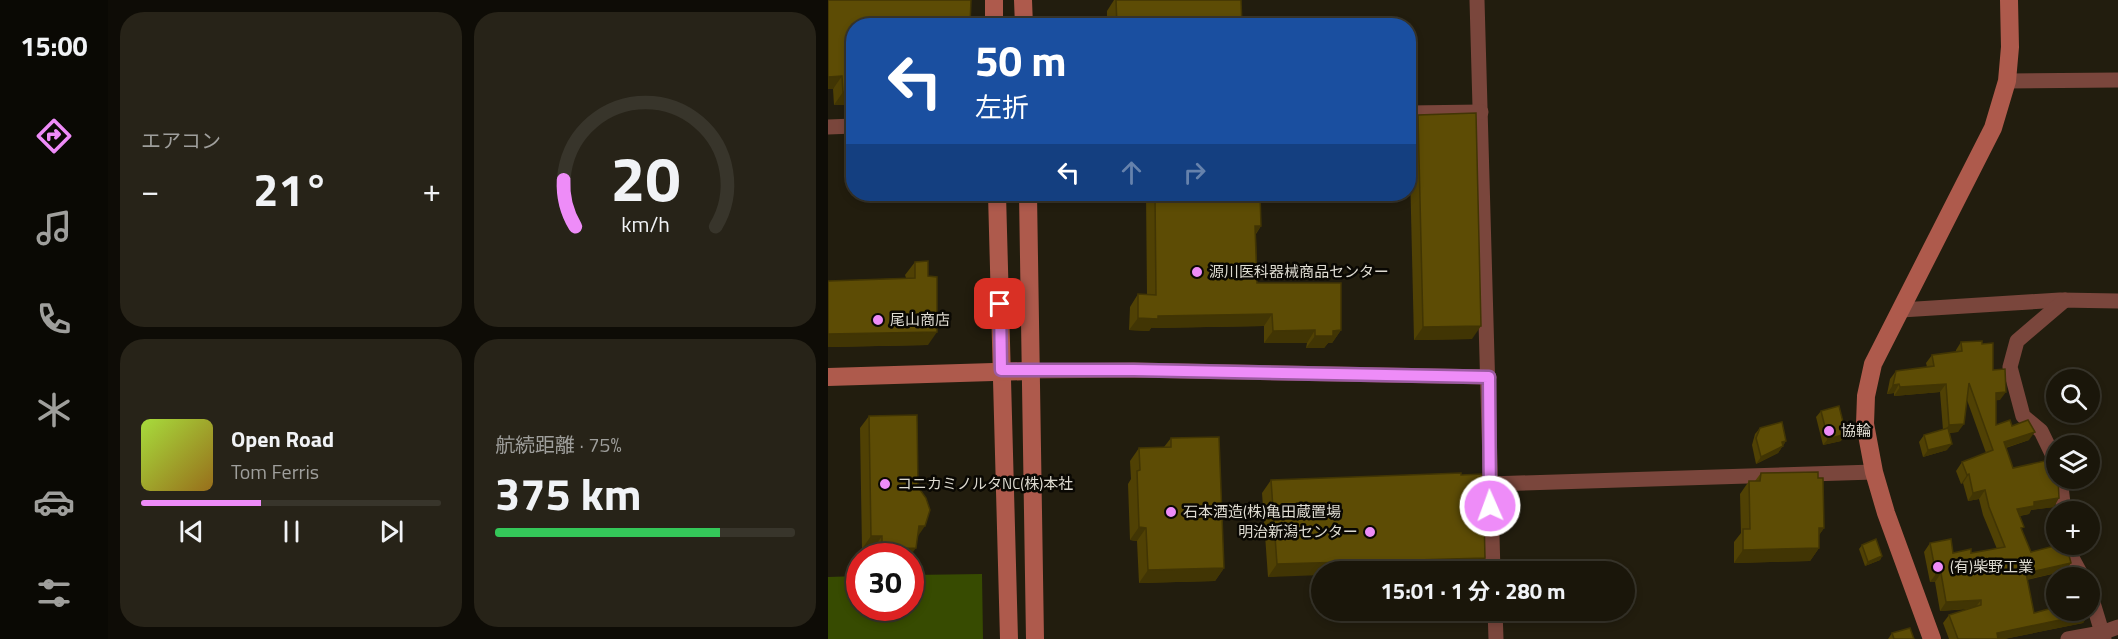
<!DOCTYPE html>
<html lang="ja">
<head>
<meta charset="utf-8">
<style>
	:root { --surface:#1a160a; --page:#272318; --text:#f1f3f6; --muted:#9f9f9c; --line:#38352b; --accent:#ee8cf8 }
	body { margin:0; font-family:"Titillium Web","Noto Sans JP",sans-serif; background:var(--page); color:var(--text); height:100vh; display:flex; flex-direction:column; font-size:22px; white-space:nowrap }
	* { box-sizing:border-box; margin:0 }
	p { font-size:20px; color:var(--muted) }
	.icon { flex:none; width:33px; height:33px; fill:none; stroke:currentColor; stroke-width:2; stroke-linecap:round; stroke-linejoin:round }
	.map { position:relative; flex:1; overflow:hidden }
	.panel { display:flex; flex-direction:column; gap:12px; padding:12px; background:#0e0c06; width:720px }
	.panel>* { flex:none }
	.guide { position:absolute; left:18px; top:18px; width:570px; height:183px; border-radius:24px; box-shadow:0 3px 9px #0003,0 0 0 2px var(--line); background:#1a4fa0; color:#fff; overflow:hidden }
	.buttons { position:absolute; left:1218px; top:369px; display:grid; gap:12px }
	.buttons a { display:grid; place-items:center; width:54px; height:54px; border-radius:50%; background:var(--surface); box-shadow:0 3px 9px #0003,0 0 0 2px var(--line); font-size:30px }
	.speed { position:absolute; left:18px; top:543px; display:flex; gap:12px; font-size:30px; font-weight:700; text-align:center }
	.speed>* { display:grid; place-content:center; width:78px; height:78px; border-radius:50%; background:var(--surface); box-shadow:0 3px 9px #0003,0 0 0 2px var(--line); line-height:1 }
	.speed .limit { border:9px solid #d22; background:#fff; color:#111 }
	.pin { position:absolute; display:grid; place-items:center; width:51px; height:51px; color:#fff; margin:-26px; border-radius:12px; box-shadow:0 3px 9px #0006 }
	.me { position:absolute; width:66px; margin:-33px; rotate:358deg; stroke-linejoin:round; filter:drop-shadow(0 0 4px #0008) }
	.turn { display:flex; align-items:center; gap:21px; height:126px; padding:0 30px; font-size:27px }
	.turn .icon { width:78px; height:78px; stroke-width:2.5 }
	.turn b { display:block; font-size:42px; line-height:51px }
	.lanes { display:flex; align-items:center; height:57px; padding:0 30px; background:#0003; justify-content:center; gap:30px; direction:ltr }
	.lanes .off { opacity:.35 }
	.big { font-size:45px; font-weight:700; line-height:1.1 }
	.panel .widget { flex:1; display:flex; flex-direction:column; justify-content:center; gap:9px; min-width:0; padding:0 21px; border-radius:24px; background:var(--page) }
	.panel .dial { align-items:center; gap:0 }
	.dial svg { height:156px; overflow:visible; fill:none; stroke:var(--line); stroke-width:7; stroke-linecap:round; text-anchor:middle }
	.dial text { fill:var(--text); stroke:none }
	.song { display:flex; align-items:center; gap:18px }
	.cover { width:72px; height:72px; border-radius:9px; background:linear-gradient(135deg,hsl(80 70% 55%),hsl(40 70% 35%)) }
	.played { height:6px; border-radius:3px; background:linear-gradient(90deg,var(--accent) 40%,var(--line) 40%) }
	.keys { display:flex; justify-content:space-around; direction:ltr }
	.heat { display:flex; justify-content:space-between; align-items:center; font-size:33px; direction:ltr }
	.charge { height:9px; border-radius:4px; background:linear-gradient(90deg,#34c759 75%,var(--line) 0) }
	.panel .tiles { flex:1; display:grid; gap:12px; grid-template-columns:repeat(2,1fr) }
	.trip { position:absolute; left:483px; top:561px; width:324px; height:60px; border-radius:30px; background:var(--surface); box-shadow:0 3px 9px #0003,0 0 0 2px var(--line); font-weight:700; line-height:60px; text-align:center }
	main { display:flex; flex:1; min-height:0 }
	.menu { display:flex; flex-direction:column; width:108px; justify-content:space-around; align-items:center; background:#0a0904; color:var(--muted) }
	.menu .icon { width:42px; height:42px }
	.menu .current { color:var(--accent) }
	.menu b { font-size:27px; color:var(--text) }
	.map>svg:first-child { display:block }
</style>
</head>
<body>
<main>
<nav class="menu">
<b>15:00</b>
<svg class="icon current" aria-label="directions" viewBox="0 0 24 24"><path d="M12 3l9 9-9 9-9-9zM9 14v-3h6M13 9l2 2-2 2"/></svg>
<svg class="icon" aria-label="music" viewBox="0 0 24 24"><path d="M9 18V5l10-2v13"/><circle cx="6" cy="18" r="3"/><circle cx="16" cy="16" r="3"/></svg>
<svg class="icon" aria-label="phone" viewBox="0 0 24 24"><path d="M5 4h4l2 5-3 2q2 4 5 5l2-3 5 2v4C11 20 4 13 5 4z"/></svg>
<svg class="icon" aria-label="climate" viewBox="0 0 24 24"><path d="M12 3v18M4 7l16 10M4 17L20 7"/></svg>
<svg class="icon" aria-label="car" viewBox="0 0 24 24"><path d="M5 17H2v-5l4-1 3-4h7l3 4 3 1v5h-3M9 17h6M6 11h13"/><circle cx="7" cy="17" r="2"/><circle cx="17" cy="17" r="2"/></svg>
<svg class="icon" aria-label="filters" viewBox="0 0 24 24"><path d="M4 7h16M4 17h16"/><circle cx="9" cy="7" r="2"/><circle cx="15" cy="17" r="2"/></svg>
</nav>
<section class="panel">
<div class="tiles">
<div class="widget"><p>エアコン</p>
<div class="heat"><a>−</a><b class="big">21°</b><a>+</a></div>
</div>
<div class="widget dial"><svg viewBox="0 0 100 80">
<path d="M14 69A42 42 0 1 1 86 69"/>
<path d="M14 69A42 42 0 0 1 8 45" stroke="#ee8cf8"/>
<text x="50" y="56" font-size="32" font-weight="700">20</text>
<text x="50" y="72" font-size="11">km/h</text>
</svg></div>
<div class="widget">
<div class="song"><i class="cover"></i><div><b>Open Road</b><p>Tom Ferris</p></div></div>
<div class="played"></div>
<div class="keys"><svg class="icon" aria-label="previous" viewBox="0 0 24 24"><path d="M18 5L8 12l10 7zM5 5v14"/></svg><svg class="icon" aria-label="pause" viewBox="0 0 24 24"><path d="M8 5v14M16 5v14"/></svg><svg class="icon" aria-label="next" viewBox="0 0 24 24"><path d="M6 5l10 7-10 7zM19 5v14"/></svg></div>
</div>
<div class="widget"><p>航続距離 · 75%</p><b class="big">375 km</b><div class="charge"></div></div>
</div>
</section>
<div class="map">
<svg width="1290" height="639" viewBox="0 0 1290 639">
	<rect width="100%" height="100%" fill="#221d0e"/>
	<!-- green -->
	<path fill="#374b01" d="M154 574 155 639H0V577L31 576 32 608H82L83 575Z"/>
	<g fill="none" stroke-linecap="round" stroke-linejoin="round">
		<!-- street -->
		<g stroke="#7a463c" stroke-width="15">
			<path d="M649 0 665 572"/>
			<path d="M1179 81 1290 80"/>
			<path d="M580 113 653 112"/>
			<path d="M0 127 26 126"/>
			<path d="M1073 310 1232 300 1290 301"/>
			<path d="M201 371 306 370 661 377"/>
			<path d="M1228 462 1213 431 1195 416 1182 367 1189 341 1237 300"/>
			<path d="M1232 478 1236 512"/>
			<path d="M662 484 1046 472"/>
			<path d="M1241 544 1242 554 1255 578"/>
			<path d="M1262 593 1276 639"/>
			<path d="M667 610 668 639"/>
			<path d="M1240 639 1273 633 1290 627"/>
		</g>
		<!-- secondary -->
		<g stroke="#ae5a4c" stroke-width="18">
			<path d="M166 0V26"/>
			<path d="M195 0 196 26"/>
			<path d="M169 194 181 639"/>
			<path d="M200 194 207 639"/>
			<path d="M0 377 201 371"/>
			<path d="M1104 639 1058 513 1046 472 1037 424 1038 396 1045 364 1165 128 1179 81 1182 47 1181 0"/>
		</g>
	</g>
	<!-- wall -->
	<g fill="#504104">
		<path d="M286 0H288L414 26H279V11Z"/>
		<path d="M26 26V105H6L5 89Z"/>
		<path d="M590 115 644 339 586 340 581 128Z"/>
		<path d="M318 194H432L433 226 428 234 429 283 513 330 504 343H500L496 348H478L479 343H436V326L323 328 321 331 301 330 302 307 310 294 319 295Z"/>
		<path d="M87 262 100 345 0 347V281L78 278 77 275Z"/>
		<path d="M1133 342 1154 344 1165 370 1172 400H1168V425L1184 426 1201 440 1178 448 1185 468 1226 507 1203 510 1201 514 1192 516 1194 530 1203 552 1243 563 1237 571 1199 580 1206 613 1261 614 1255 623 1176 639H1121L1115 623 1121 615 1141 609 1112 611 1107 582H1102L1096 552 1102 543 1125 553H1143L1169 549 1155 515 1151 499 1140 501 1135 483 1133 484 1128 471 1134 462 1158 453 1139 400 1130 432 1121 433 1119 450 1095 457 1091 442 1096 435 1115 430 1112 392 1066 396V393L1059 394 1062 379 1068 371 1099 367 1098 363 1104 355 1128 352V350Z"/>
		<path d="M993 411 1013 441 995 445 988 417Z"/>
		<path d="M41 416 89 537 82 556H45V549H34L32 428Z"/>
		<path d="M932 428 958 441 950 453 928 464 924 445 927 434Z"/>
		<path d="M343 438 396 568 387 581 311 583 309 541 302 540 300 484 303 479 302 461 311 448 336 447Z"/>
		<path d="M933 473 990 478 996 528 991 535V548L982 561 906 563V542L913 533 912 494 921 481H927Z"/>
		<path d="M443 480 648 571 617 572H494L440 577 434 493Z"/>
		<path d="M1034 545 1054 556 1052 560 1037 566 1031 549Z"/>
		<path d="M1064 633 1086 639H1060Z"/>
	</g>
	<!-- shaded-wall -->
	<g fill="#413504">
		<path d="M14 76 5 89H0V77Z"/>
		<path d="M15 92H26V105H6Z"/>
		<path d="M427 226H433L424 238Z"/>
		<path d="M444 314 436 326 323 328 321 331 301 330 310 318 330 316Z"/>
		<path d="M653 326 644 339 586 340 595 327Z"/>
		<path d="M487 330 479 343H436L445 331Z"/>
		<path d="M513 330 504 343H500L496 348H478L487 336 505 331Z"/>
		<path d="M109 332 100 345 0 347V334Z"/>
		<path d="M1071 384 1066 393 1059 394 1065 385Z"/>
		<path d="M1118 384 1112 392 1066 396 1072 387Z"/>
		<path d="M1178 392 1172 400 1163 401 1168 393Z"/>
		<path d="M1136 424 1130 432 1115 433 1121 425Z"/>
		<path d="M1207 432 1201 440 1170 450 1176 442Z"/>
		<path d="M1018 434 1013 441 995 445 1000 439Z"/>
		<path d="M958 441 950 453 928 464 933 457 954 442Z"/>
		<path d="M1124 444 1119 450 1095 457 1100 450Z"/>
		<path d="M1141 474 1135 483 1133 484 1139 475Z"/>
		<path d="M1157 490 1151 499 1140 501 1145 493Z"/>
		<path d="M1231 498 1226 507 1203 510 1201 514 1183 517 1189 509 1206 502Z"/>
		<path d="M91 526H97L88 539Z"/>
		<path d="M311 527 318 528 309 541 302 540Z"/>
		<path d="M991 528H996L987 541Z"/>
		<path d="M43 536H54L45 549H34Z"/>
		<path d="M88 548 82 556H48L54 549Z"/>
		<path d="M991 548 982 561 906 563 915 550Z"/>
		<path d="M1054 556 1052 560 1037 566 1040 562Z"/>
		<path d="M657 558 648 571 617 572H494V575L440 577 449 564Z"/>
		<path d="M1243 563 1237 571 1192 581 1198 573Z"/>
		<path d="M396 568 387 581 311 583 320 570Z"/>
		<path d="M1113 573 1107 582H1102L1108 574Z"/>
		<path d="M1153 600 1147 608 1112 611 1118 602Z"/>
		<path d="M1261 614 1255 623 1176 639H1166L1169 633Z"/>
	</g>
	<!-- building -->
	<g fill="#5d4c05" stroke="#413504" stroke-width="1.5">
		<path d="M0 0H143L142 26H26V92H15L14 76 0 77Z"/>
		<path d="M288 0H413L414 26H289Z"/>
		<path d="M648 113 653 326 595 327 590 115Z"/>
		<path d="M327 194H432L433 226H427L429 283H513V330L505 331V336H487V330L445 331 444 314 330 316V319L310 318V294L328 295Z"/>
		<path d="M100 261V276L109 277V332L0 334V281L87 278V262Z"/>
		<path d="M1154 341V344L1165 343V370L1177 369 1178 392 1168 393V425L1182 420 1184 426 1200 420 1207 432 1176 442 1185 468 1226 459 1228 462V478H1230L1231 498 1206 502V506L1189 509 1196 527 1193 528 1203 552 1234 544H1238L1243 563 1198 573 1206 613 1228 607V610H1260L1261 614 1169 633 1170 639H1130L1121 615 1153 605V600L1118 602 1113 573 1108 574 1102 543 1123 539 1125 553 1143 549V553L1177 547 1161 507 1157 490 1145 493 1141 474 1139 475 1134 462 1165 450 1141 383 1136 424 1121 425 1118 384 1072 387 1071 384 1065 385 1068 371 1106 366 1104 355 1134 351 1133 342Z"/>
		<path d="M1011 406 1018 434 1000 439 993 411Z"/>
		<path d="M89 415 90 487 98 498 102 510 97 526H91L88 548 54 549V536H43L41 416Z"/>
		<path d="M954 422 958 441 954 442 955 446 933 457 928 438 932 428Z"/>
		<path d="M1120 428 1124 444 1100 450 1096 435Z"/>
		<path d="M391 437 396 568 320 570 318 528 311 527 309 471 312 470 311 448 343 447V438Z"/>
		<path d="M990 472V478H995L996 528H991V548L915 550V529H922L921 481H932L933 473Z"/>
		<path d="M633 473V475L655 474 657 558 449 564 443 480Z"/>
		<path d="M1048 539 1054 556 1040 562 1034 545Z"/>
		<path d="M1082 628 1086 639H1066L1064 633Z"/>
	</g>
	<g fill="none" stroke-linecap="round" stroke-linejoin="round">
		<defs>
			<path id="route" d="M172 304 173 370H306L661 377 662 506"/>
		</defs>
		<!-- route casing -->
		<use href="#route" stroke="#9b5ba1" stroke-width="15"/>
		<!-- route -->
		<use href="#route" stroke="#ee8cf8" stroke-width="10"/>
	</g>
	<!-- markers -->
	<g fill="#ee8cf8" stroke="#0a0803" stroke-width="2">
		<circle cx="369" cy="272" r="6"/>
		<circle cx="50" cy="320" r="6"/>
		<circle cx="1001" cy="431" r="6"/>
		<circle cx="57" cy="484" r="6"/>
		<circle cx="343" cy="512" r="6"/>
		<circle cx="542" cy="532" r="6"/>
		<circle cx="1110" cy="567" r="6"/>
	</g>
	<g text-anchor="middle" stroke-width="5" stroke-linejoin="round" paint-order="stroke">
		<!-- poi labels -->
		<g font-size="15" fill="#dedbd1" stroke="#0a0803" text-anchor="start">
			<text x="381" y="277">源川医科器械商品センター</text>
			<text x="62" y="325">尾山商店</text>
			<text x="1013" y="436">協輪</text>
			<text x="69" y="489">コニカミノルタNC(株)本社</text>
			<text x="355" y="517">石本酒造(株)亀田蔵置場</text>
			<text x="530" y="537" text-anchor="end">明治新潟センター</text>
			<text x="1122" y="572">(有)柴野工業</text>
		</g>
	</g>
</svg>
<div class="buttons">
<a><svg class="icon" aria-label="search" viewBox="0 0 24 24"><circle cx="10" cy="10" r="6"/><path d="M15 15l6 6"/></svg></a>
<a><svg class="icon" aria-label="layers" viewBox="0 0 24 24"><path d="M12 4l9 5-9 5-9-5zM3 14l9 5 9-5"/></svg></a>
<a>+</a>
<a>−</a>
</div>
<div class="speed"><div class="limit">30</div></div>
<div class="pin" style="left:172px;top:304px;background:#d93025"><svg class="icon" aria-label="arrive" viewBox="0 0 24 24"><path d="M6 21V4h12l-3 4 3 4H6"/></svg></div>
<svg class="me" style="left:662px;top:506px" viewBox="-20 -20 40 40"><circle r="17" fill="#ee8cf8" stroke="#fff" stroke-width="3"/><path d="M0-11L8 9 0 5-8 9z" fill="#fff"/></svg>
<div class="trip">15:01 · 1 分 · 280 m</div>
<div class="guide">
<div class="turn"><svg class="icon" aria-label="left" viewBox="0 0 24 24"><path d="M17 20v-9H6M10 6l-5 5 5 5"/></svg><div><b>50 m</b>左折</div></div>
<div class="lanes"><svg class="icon" aria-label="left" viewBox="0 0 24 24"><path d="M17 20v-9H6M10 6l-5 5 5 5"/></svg><svg class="icon off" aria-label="ahead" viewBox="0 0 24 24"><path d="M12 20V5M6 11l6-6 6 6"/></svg><svg class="icon off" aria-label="right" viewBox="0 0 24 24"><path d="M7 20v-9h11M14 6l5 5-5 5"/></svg></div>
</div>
</div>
</main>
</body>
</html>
